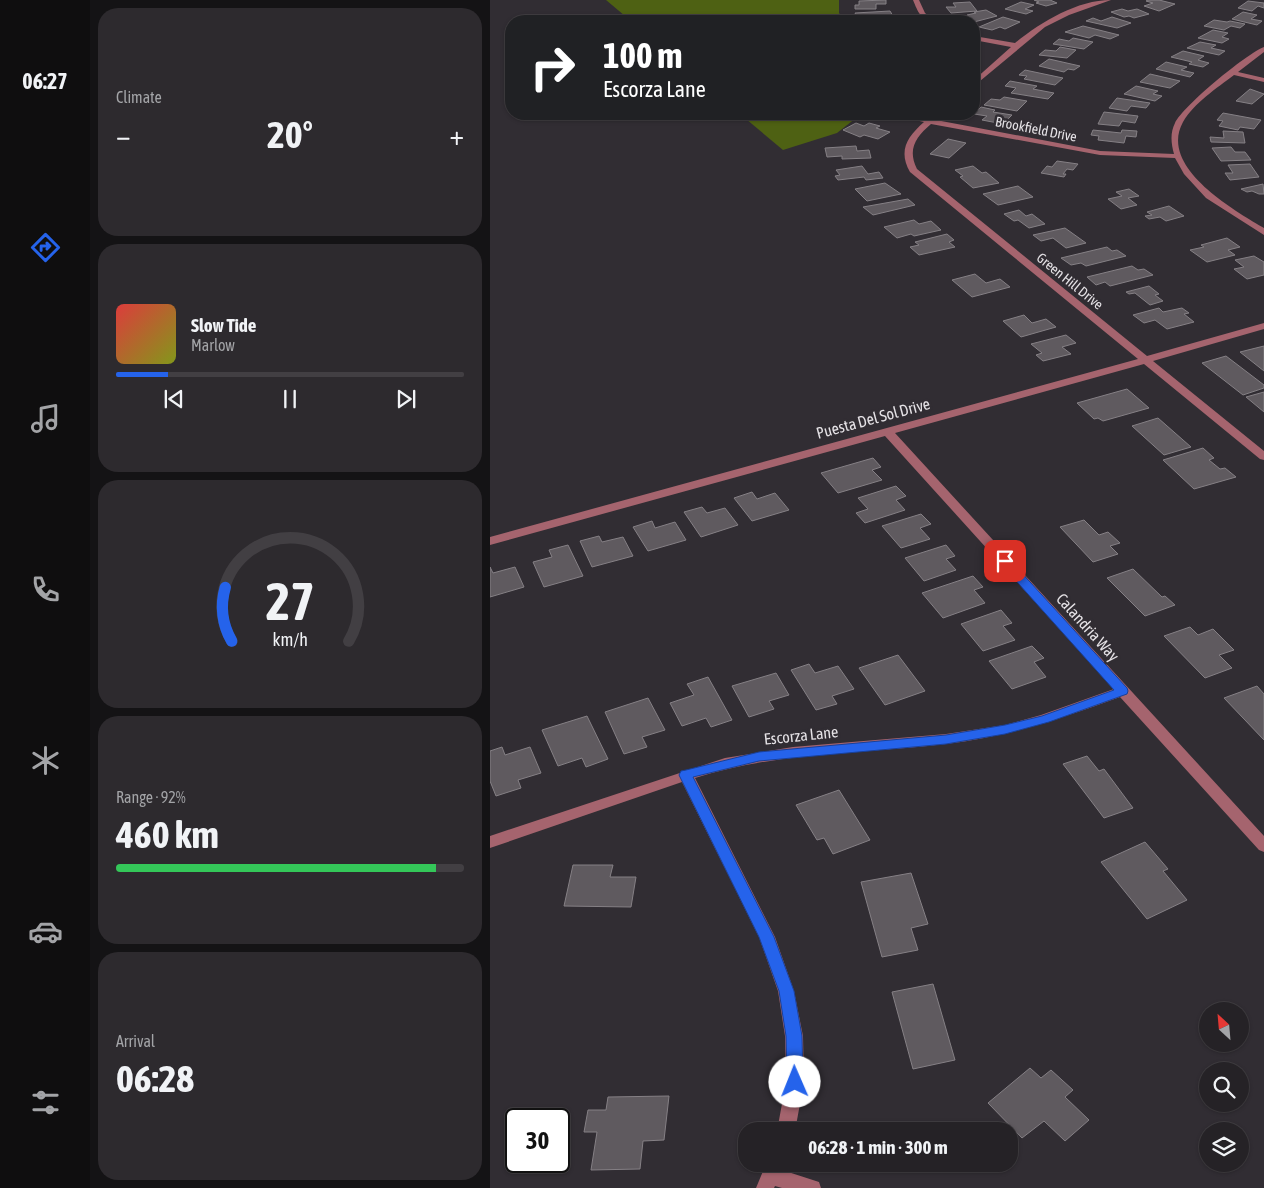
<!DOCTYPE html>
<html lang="en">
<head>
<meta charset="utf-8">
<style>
	:root { --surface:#252226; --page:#2d2a2e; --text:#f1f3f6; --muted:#a3a4a7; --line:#423f43; --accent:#2563eb }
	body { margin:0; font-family:"Asap Condensed",sans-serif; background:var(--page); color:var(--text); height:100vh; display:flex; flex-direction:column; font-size:19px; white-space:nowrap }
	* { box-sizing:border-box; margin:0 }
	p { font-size:16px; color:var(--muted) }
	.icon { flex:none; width:28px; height:28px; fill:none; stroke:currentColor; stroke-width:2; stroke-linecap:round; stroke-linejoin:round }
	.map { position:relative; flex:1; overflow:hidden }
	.sheet { display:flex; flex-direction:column; gap:8px; padding:8px; background:#141315; width:400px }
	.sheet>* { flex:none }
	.top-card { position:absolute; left:15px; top:15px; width:475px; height:105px; border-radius:20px; box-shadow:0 1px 4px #0004,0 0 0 1px var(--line); background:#202124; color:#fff; overflow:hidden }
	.needle { width:32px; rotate:334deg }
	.buttons { position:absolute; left:709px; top:1002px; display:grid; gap:10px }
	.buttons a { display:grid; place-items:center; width:50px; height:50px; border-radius:50%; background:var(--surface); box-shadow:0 1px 4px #0004,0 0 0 1px var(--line); font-size:25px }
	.speed { position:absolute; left:15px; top:1108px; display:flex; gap:10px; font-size:25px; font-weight:700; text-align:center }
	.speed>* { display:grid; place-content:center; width:65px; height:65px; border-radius:50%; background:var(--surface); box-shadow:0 1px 4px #0004,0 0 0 1px var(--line); line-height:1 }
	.speed .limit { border:2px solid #111; border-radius:8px; background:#fff; color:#111 }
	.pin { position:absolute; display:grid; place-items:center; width:42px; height:42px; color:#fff; margin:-21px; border-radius:10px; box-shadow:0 2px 8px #0006 }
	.me { position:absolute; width:55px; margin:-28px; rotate:359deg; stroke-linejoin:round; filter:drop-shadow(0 0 4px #0008) }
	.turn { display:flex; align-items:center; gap:18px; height:105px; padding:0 15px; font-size:22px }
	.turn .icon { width:65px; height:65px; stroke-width:2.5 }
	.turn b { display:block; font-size:35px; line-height:42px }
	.big { font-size:38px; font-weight:700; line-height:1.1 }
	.sheet .card { flex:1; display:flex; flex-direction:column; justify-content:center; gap:8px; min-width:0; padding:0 18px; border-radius:20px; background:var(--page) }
	.sheet .dial { align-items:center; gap:0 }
	.dial svg { height:130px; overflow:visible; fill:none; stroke:var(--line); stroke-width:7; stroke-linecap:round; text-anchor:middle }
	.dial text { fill:var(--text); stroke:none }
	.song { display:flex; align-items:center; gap:15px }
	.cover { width:60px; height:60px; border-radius:8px; background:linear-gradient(135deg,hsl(0 70% 55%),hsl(70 70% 35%)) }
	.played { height:5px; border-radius:2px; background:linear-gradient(90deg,var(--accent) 15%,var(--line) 15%) }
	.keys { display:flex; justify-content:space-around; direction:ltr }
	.heat { display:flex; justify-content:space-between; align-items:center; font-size:28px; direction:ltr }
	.charge { height:8px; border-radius:4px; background:linear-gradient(90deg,#34c759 92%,var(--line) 0) }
	.trip { position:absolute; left:248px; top:1122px; width:280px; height:50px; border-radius:20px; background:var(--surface); box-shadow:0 1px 4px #0004,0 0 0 1px var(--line); font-weight:700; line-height:50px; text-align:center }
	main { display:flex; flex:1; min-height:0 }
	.tab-bar { display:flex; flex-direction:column; width:90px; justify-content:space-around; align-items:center; background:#0f0e0f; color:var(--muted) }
	.tab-bar .icon { width:35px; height:35px }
	.tab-bar .active { color:var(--accent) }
	.tab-bar b { font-size:22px; color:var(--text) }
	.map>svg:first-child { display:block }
</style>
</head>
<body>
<main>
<nav class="tab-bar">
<b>06:27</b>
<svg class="icon active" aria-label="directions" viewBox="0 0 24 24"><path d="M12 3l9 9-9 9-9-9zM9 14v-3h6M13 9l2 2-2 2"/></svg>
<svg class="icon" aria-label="music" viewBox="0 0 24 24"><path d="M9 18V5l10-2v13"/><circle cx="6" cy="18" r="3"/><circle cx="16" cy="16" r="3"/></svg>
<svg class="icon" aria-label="phone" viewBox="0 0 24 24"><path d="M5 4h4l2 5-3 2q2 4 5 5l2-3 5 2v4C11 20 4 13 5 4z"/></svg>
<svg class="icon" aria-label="climate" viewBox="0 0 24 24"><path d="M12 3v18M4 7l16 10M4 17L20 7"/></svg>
<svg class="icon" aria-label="car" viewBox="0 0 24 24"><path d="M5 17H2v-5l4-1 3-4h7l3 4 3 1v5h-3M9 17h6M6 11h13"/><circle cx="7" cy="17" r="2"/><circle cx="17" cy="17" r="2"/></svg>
<svg class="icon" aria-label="filters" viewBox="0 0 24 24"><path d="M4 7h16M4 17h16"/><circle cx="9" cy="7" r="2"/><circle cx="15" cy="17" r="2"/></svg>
</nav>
<section class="sheet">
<div class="card"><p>Climate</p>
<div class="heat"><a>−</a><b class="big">20°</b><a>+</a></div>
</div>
<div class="card">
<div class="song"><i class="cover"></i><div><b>Slow Tide</b><p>Marlow</p></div></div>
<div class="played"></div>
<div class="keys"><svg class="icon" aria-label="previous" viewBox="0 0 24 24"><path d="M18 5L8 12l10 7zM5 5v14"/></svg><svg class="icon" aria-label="pause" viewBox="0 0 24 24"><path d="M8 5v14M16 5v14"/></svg><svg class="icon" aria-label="next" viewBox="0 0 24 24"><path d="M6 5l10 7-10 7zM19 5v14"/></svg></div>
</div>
<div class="card dial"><svg viewBox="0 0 100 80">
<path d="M14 69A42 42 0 1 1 86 69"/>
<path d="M14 69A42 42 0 0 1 10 36" stroke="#2563eb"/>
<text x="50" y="56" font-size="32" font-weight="700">27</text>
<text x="50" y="72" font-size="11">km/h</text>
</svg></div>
<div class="card"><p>Range · 92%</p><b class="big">460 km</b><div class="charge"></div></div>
<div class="card"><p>Arrival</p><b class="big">06:28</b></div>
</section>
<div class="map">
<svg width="774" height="1188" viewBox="0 0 774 1188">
	<rect width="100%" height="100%" fill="#312d33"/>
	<!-- green -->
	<g fill="#4e6113">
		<path d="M116 0H349V13L355 21H141Z"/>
		<path d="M250 114H371L347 133 293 150Z"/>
	</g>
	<!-- building -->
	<g fill="#5f5a5f" stroke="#858085">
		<path d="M396 0V4H386V9H365V5H369V1Z"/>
		<path d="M544 0H560L567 3 556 6 546 3 549 2Z"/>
		<path d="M658 0H669L685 4 669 11 654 6 663 3 656 1Z"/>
		<path d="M758 1 774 3V8L768 6 762 11 748 8Z"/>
		<path d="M480 2 487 11 461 13 456 7H466L463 3Z"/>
		<path d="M531 2 544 5 535 9 543 11 536 14 515 9Z"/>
		<path d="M632 9 638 11 647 9 659 14 644 18 639 16 634 17 621 12Z"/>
		<path d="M496 10 507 16 484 22 471 19 480 17 477 15 486 13 484 12Z"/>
		<path d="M400 11 403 16 383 20H368L365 13Z"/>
		<path d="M753 12 767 15 761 19 772 21 767 25 742 19Z"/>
		<path d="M513 17 530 22 515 29 510 27 502 30 489 27Z"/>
		<path d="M622 17 641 23 627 28 596 21 603 18 611 21Z"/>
		<path d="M724 20 737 22 740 21 755 24 750 28 741 26 734 30 714 26Z"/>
		<path d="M593 26 629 35 620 39 605 35 599 38 575 32Z"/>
		<path d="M723 30 738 33 732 37 739 39 732 43 708 38Z"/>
		<path d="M583 38 603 42 594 49 563 44 569 39 579 41Z"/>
		<path d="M710 42 726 45 721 48 735 51 729 55 697 48Z"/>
		<path d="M570 47 586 50 577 58 549 55 555 50 566 51Z"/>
		<path d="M693 51 714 56 708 60 719 63 713 67 699 64 702 62 681 57Z"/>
		<path d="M559 59 590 66 584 70 578 69 574 72 549 66Z"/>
		<path d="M676 62 697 67 691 70 704 73 700 77 666 69Z"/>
		<path d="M535 70 573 78 565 85 534 79 537 76 529 75Z"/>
		<path d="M660 74 690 81 680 88 650 82Z"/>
		<path d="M520 81 547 86 543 89 564 93 558 99 521 93 526 88 515 86Z"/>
		<path d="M646 86 668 91 663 94 672 96 665 101 634 94Z"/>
		<path d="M760 89 774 94 762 104 746 101Z"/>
		<path d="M514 97 537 101 527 111 494 105 501 99 510 100Z"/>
		<path d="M627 98 660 103 656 108 641 106 637 111 619 108Z"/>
		<path d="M491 107 505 110 503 112 522 115 513 124 492 120 497 116 484 114Z"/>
		<path d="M614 112 648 116 645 123 632 121 629 126 608 124Z"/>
		<path d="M733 113 771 120 764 129 750 127 748 130 729 126 733 121 727 120Z"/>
		<path d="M366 123 374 126 379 123 390 126 386 128 400 132 388 139 374 135 370 137 353 130Z"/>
		<path d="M603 130 631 133 632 130 647 131 646 137 636 136 634 143 608 140 609 136 601 135Z"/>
		<path d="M733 131 753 132 755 143 721 142 720 137 734 138Z"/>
		<path d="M458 139 476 143 459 158 440 154Z"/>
		<path d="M366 146 367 151 379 150 381 158 352 159V156L337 157 335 148Z"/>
		<path d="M741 147 745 152H755L761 160 731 161 722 148Z"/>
		<path d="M567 161 588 164 583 170 577 169 573 174H576L574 177 551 173 557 166 562 167Z"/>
		<path d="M760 164 769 177 740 180 735 173H743L738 165Z"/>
		<path d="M372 166 378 174 389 172 393 178 376 180 374 177 348 180 345 176 350 175 346 170Z"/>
		<path d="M483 166 492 173 496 172 509 183 483 188 470 177 473 176 465 170Z"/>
		<path d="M395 183 411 194 377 201 365 189Z"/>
		<path d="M773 184 774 194H769L762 191 757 192 751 189Z"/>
		<path d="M528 186 543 197 508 205 493 194Z"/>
		<path d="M639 189 649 196 638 198 647 205 631 209 618 199 632 196 626 192Z"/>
		<path d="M418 199 425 205 383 215 373 207Z"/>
		<path d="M679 206 694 216 676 221 670 217 659 219 655 216 662 215 657 212Z"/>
		<path d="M529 210 536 216 542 214 555 224 539 228 528 220 524 221 514 214Z"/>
		<path d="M424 220 429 224 441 221 451 230 424 236 421 234 407 238 394 227Z"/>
		<path d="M575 228 596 243 576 248 563 238 551 241 543 235Z"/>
		<path d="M457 234 464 240 459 242 465 247 429 255 420 247 429 245 425 242Z"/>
		<path d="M737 238 750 247 738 250 745 255 717 262 700 250 714 247 711 245Z"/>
		<path d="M617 247 622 251 627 250 636 256 596 266 591 263 581 265 571 258Z"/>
		<path d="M764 256 774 262V275L757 279 744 269 754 267 745 260Z"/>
		<path d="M642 266 648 270 654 269 663 275 620 286 615 282 606 285 597 277Z"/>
		<path d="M485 274 496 283 510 279 520 287 482 297 462 280Z"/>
		<path d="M659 286 669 294 665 295 673 301 660 305 645 293 639 294 636 292Z"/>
		<path d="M669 308 673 312 692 308 699 313 694 314 704 322 677 329 665 320 654 323 643 315Z"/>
		<path d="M534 315 542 323 556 319 566 327 531 337 513 321Z"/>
		<path d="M576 335 586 343 572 347 581 354 553 361 546 355 552 353 541 344Z"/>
		<path d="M774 346V371L750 352Z"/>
		<path d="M736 356 774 385V388L753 395 712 363Z"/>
		<path d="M637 389 659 408 613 421 608 418 604 419 587 403Z"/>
		<path d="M774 392V412L756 397Z"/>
		<path d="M668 418 701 447 674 455 642 426Z"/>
		<path d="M713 448 724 458 719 460 730 469 735 468 746 477 704 489 673 460Z"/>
		<path d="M383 458 391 467 382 470 392 480 348 493 331 473Z"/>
		<path d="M406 486 416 496 406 500 415 510 375 523 366 513 378 509 368 498Z"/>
		<path d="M262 492 267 499 285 493 299 510 262 521 244 498Z"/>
		<path d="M212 507 217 513 235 508 248 525 211 537 194 512Z"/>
		<path d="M431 514 441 524 430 528 440 539 411 548 392 526Z"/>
		<path d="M594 520 609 535 618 532 630 543 620 546 628 554 603 562 570 527Z"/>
		<path d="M162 521 165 528 185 522 196 540 158 551 143 527Z"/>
		<path d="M109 536 112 542 133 537 143 556 102 567 90 541Z"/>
		<path d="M78 545 93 576 54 587 43 562 62 557 59 550Z"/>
		<path d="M456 545 465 556 456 559 466 570 434 581 415 558Z"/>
		<path d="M0 567 3 573 25 567 34 587 0 597Z"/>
		<path d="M643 569 672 597 675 596 685 605 655 616 617 578Z"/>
		<path d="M483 576 493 587 484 590 495 603 453 618 432 593Z"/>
		<path d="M511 610 522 623 513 626 525 640 493 651 471 624Z"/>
		<path d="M700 627 708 635 723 629 744 650 729 655 742 668 715 678 674 636Z"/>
		<path d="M542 646 554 658 544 662 556 677 522 689 499 661Z"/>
		<path d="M408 655 435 691 395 705 369 668Z"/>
		<path d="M319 664 325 673 348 666 364 689 342 696 347 704 326 710 301 670Z"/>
		<path d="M286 673 299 695 279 701 284 709 259 717 242 686Z"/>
		<path d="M218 677 242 720 221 727 216 718 192 726 180 703 204 695 197 684Z"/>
		<path d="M767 686 774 694V740L734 698Z"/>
		<path d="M158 698 175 730 152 737 157 747 134 754 115 712Z"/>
		<path d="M97 716 118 759 96 767 92 758 68 766 52 730Z"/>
		<path d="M12 747 15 755 40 747 51 773 28 780 31 788 6 796 0 781V751Z"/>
		<path d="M597 756 609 771 614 769 643 808 614 818 573 764Z"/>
		<path d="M349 790 380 840 343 854 334 838 327 840 306 805Z"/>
		<path d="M655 842 678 869 673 871 697 900 657 919 611 862Z"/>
		<path d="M83 865H123L120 877H146L141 907 74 906Z"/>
		<path d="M421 873 438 924 421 928 428 950 392 957 371 882Z"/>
		<path d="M443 984 465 1060 423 1069 402 992Z"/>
		<path d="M540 1068 551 1078 561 1070 583 1090 575 1097 599 1120 575 1141 554 1121 532 1138 498 1103Z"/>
		<path d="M179 1096 174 1140 153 1141 150 1169 101 1170 107 1132H94L98 1110H116L118 1097Z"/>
	</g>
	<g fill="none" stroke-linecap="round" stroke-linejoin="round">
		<!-- minor -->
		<g fill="#a5646e" fill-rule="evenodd">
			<path d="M423 0H429L435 13 445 21C431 21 428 12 423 0Z"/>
			<path d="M621 0 579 15 555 27 484 86V80L521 47 484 40V36L525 43C551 22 587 0 621 0Z"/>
			<path d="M774 47V52L748 72 774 78V82L744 75C727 88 704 103 693 122 668 167 744 210 774 228V235L716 198 694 174 685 158 610 155 441 124C426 137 417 149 427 169L657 356 774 323V329L663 361 774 451V460L770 459 654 364 405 433 774 836V852L769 850 630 697C572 718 518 737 456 744 371 754 286 752 205 778L285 937 304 991 313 1036 314 1082 305 1131H287L296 1082 295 1036 288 991 269 937 192 782 0 848V836L235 758 303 747 456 734 515 725 551 715 624 689 395 436 0 545V537L648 359 420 172C408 151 417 137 434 122L398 114H413L438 118 444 114H452L446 120 610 151 684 154C681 143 680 133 685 123 693 106 756 54 774 47Z"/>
			<path d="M276 1164H294L292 1170 329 1182 331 1188H292L285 1186 284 1188H266Z"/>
		</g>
	</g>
	<!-- route -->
	<path fill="#2563eb" stroke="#184099" d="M515 558 519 559 637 688 638 691 637 694 559 722 515 734 456 744 269 761 203 777 284 937 304 991 312 1036 313 1082 310 1087 305 1089 299 1087 297 1082 296 1036 289 991 269 937 189 775 191 771 196 770 269 752 456 735 515 725 552 716 624 690 511 564 509 561 511 559Z"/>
	<g text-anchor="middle" stroke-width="5" stroke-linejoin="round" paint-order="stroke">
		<!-- far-street labels -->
		<g font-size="14" fill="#e5e2e6" stroke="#312d33">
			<text transform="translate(546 129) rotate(11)" y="5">Brookfield Drive</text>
			<text transform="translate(580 281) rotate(39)" y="5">Green Hill Drive</text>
		</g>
		<!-- street labels -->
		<g font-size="16" fill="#e5e2e6" stroke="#312d33">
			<text transform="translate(383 418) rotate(-15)" y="6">Puesta Del Sol Drive</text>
			<text transform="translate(598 627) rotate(48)" y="6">Calandria Way</text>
			<text transform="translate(311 735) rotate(-6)" y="6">Escorza Lane</text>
		</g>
	</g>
</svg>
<div class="buttons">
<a><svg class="needle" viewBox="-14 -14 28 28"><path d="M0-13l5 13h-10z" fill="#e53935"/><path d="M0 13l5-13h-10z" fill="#a3a4a7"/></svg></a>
<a><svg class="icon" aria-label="search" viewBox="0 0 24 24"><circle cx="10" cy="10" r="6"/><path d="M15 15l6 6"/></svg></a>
<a><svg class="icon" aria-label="layers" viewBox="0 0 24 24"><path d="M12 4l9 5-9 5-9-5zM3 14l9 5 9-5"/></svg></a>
</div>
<div class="speed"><div class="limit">30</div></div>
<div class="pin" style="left:515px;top:561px;background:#d93025"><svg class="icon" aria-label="arrive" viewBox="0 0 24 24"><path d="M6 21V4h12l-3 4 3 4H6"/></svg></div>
<svg class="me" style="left:305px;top:1082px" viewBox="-20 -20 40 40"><circle r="19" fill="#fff"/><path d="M0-13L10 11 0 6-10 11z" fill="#2563eb"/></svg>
<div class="trip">06:28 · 1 min · 300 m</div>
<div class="top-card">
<div class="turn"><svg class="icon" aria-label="right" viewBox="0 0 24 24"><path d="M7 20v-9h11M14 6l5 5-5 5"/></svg><div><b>100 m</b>Escorza Lane</div></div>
</div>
</div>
</main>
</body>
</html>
